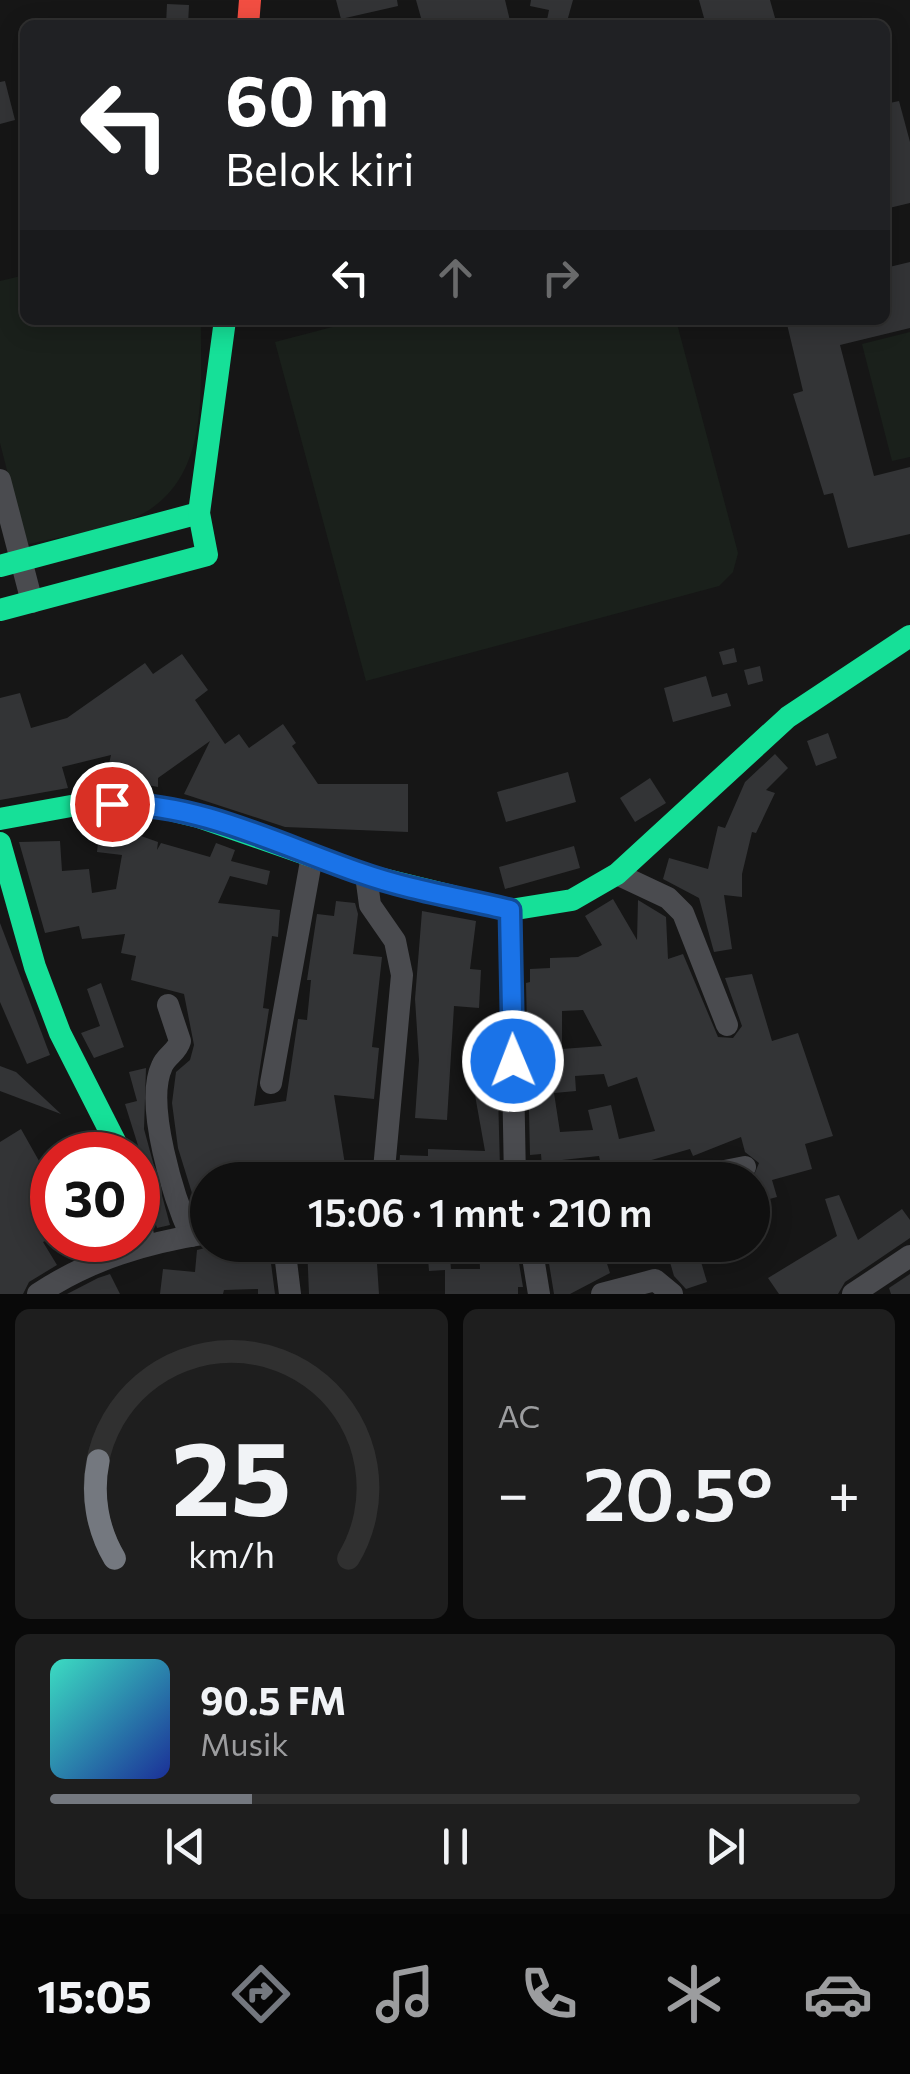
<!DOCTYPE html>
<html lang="id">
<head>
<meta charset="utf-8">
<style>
	:root { --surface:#101010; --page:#1e1e1e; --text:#f1f3f6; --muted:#9c9d9f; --line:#303030; --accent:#74787f }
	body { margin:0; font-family:Commissioner,sans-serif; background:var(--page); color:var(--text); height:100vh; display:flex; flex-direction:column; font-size:38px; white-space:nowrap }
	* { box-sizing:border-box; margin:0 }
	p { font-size:32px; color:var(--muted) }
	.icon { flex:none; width:55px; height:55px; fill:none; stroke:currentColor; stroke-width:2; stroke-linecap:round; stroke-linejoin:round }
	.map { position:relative; height:1294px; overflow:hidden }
	.side { display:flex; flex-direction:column; gap:15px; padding:15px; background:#090909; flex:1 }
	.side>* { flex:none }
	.hud { position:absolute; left:20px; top:20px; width:870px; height:305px; border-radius:15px; box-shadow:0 5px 25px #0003,0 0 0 2px var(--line); background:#202124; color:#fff; overflow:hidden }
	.speed { position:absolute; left:30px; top:1132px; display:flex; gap:20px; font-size:50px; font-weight:700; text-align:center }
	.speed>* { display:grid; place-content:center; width:130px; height:130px; border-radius:50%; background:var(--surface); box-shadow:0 5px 25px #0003,0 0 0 2px var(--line); line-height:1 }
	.speed .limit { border:15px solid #d22; background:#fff; color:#111 }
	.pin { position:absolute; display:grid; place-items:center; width:85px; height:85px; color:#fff; margin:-42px; border:5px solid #fff; border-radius:50%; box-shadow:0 2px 10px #0007 }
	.me { position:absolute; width:110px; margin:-55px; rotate:359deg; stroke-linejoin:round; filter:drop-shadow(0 0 8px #0008) }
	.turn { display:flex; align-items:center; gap:35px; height:210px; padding:0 40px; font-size:45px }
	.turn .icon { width:130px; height:130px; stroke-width:2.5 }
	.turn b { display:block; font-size:70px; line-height:85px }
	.lanes { display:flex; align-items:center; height:95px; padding:0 40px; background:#0003; justify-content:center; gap:50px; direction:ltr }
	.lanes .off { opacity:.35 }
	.big { font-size:75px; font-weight:600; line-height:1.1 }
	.side .tile { flex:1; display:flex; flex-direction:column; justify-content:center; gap:15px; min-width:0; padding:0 35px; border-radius:15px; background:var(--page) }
	.side .dial { align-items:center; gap:0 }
	.dial svg { height:260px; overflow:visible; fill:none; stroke:var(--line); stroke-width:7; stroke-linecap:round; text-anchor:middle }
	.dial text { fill:var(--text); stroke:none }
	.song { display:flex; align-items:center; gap:30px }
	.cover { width:120px; height:120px; border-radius:15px; background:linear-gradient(135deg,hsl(170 70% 55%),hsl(230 70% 35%)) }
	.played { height:10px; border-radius:5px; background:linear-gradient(90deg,var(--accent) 25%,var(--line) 25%) }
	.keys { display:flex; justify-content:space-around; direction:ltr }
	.heat { display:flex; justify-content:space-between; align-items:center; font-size:55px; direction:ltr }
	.side .tiles { flex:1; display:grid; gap:15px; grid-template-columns:1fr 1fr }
	.tile:last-child { grid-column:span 2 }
	.trip { position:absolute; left:190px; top:1162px; width:580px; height:100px; border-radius:50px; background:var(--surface); box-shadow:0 5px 25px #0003,0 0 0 2px var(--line); font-weight:600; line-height:100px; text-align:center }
	.tabs { display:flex; height:160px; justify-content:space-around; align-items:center; background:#060606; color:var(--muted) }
	.tabs .icon { width:70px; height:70px }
	.tabs .current { color:var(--accent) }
	.tabs b { font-size:45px; color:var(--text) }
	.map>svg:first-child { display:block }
</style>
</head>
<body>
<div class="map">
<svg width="910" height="1294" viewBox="0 0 910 1294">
	<rect width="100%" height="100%" fill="#161616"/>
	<!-- green -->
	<g fill="#1a201b">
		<path d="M25 275V320H201C200 392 212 485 132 519 100 532 60 536 26 545L0 443V281Z"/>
		<path d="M359 320H676L738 553 733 572 719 586 366 681 275 342Z"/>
		<path d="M910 332V457L892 461 862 344Z"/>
	</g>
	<!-- building -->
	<g fill="#333436" fill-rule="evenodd">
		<path d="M336 0H397L398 6 341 19Z"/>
		<path d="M416 0H505L511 25H423Z"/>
		<path d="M531 0H573L566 25H546L549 10 530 6Z"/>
		<path d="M699 0H770L777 25H706Z"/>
		<path d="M167 4 189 5 188 25H166Z"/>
		<path d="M5 81 15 120 0 124V82Z"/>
		<path d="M899 101 910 142V203L885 209V104Z"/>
		<path d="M910 262V328L840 345 874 476 910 467V534L848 548 833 493 824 495 793 394 803 391 786 320H885V268Z"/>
		<path d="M734 648 737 662 723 665 719 652Z"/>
		<path d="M182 654 208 690 195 700 225 744 239 734 249 748 283 724 296 743 292 746 318 784H408V832L285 827 184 794 210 741 158 778V787L106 777 111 755 62 767 68 788 0 800V698L20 693 31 728 67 718 145 663 153 674Z"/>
		<path d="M760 666 763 681 748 685 744 670Z"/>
		<path d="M706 676 712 697 727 693 731 706 673 722 664 688Z"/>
		<path d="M828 733 837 758 816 766 807 741Z"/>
		<path d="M775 754 788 768 766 790 775 793 756 833 752 832 742 874V897L724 895 732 949 714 952 699 898 663 879 669 858 708 869 718 826 725 828 745 782Z"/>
		<path d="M568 772 576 802 506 822 497 792Z"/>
		<path d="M650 778 666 803 635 822 620 798Z"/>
		<path d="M100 825 141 832V836L158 842 157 850 161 843 210 857 216 843 235 850 231 861 270 871 267 885 230 876 218 903 280 910 278 937 272 936 263 1008 269 1009 254 1106 286 1101 298 1019 307 1020 311 980H307L317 914 334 916 336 901 355 903 358 914 353 954 382 957 372 1047 379 1048 374 1099 334 1095 346 1171 291 1178V1174L208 1180V1218L200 1219 178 1148 172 1103 176 1072 190 1060 194 1045 184 994 131 980 136 956 121 953 125 934 82 939 79 926 45 933 19 842 60 841 62 871 89 869 92 893 116 889 122 855 97 852Z"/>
		<path d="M574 846 580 868 505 889 499 867Z"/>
		<path d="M613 899 637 940 638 900 666 917 668 959 683 954 718 1037 733 1038 742 1026 725 978 752 974 772 1041 798 1033 833 1136 805 1144 812 1169 772 1180 777 1197 758 1202 752 1180 759 1163 745 1152 741 1137 693 1156 690 1149 627 1167 626 1163 602 1169 599 1156 562 1160 564 1180H543L541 1154 530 1155 526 983 530 982V969L550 968V958L578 957 602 945 585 916ZM583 1010 602 1046 562 1049V1011ZM604 1074 608 1087 637 1077 655 1131 619 1139 611 1105 588 1110 593 1130 560 1132 554 1093 576 1091 575 1076Z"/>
		<path d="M422 911 476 921 470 969 481 970 479 1008 454 1006 447 1120 415 1118 419 1060 415 999Z"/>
		<path d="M0 923 50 1055 27 1064 0 1002Z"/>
		<path d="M101 983 124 1047 94 1058 81 1033 100 1026 87 989Z"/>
		<path d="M0 1066 16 1072 61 1114 0 1091Z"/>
		<path d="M146 1068 144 1129 170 1225 157 1228 148 1199 141 1198 138 1185 141 1155 125 1104 137 1101 129 1072Z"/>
		<path d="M498 1094 500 1168 464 1169 463 1180H398L400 1155 428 1156V1149L485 1151 475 1095Z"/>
		<path d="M21 1129 52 1184V1216L40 1224 49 1239 43 1242 57 1265 29 1282 23 1294H0V1142Z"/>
		<path d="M839 1195 858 1240 902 1209 910 1220V1238L845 1282 838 1294H779L768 1278 837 1236 825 1199Z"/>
		<path d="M217 1245 218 1252 269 1248 275 1294H258V1289L224 1290 223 1294H160L163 1269 195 1272 197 1250Z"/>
		<path d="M307 1245H394L396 1263 377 1264 379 1294H309Z"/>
		<path d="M427 1245H449L451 1269H480L479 1245H516L523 1287H518V1294H445V1270L429 1271Z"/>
		<path d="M546 1245H559L562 1254 601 1245 610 1273 570 1294H554Z"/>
		<path d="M665 1245H696L707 1282 686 1289 674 1276Z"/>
		<path d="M110 1274 120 1294H67L98 1278Z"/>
		<path d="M910 1274V1294H891L889 1288Z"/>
	</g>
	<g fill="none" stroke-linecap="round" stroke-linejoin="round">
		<!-- street -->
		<g stroke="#4a4b4f" stroke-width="22">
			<path d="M0 480 32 602"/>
			<path d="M617 874 668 898 683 913 727 1025"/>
			<path d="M366 875 370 905 395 941 402 975 383 1180"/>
			<path d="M510 910 515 1180"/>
			<path d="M168 1005 180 1041C177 1052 166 1056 162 1066 144 1104 174 1199 191 1236"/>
			<path d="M271 1083 312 856"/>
			<path d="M679 1180 745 1167"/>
			<path d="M138 1213 145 1244"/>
			<path d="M284 1245 290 1294"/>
			<path d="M531 1245 539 1294"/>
			<path d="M38 1294C90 1259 146 1243 208 1233"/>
			<path d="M602 1294 655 1280 672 1294"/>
			<path d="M853 1294 910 1256"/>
		</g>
		<!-- fast -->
		<g stroke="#16e098" stroke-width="22">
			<path d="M0 566 199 513"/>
			<path d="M0 610 207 555 199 513 225 320"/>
			<path d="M0 819 82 804 142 803 199 817 366 875 510 910 572 900 617 874 788 717 910 636"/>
			<path d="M0 843 35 967 60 1033 122 1155"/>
		</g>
		<!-- jam -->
		<path stroke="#f24e42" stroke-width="22" d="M248 25 250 0"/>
	</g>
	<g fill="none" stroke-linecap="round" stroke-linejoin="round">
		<defs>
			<path id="route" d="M112 804C197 802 282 846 361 873 409 890 461 898 510 910L513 1061"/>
		</defs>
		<!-- route casing -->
		<use href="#route" stroke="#114b97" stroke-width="25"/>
		<!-- route -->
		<use href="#route" stroke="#1a73e8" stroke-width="18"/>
	</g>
</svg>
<div class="speed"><div class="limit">30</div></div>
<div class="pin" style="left:112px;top:804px;background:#d93025"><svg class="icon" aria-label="arrive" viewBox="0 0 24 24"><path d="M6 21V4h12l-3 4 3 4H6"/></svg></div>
<svg class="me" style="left:513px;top:1061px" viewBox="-20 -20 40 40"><circle r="17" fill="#1a73e8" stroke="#fff" stroke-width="3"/><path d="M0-11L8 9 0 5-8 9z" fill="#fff"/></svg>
<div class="trip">15:06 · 1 mnt · 210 m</div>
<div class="hud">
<div class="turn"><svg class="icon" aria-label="left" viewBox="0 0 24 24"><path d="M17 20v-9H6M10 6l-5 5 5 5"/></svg><div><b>60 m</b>Belok kiri</div></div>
<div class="lanes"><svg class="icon" aria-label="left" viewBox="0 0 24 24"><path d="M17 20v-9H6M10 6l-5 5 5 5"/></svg><svg class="icon off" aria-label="ahead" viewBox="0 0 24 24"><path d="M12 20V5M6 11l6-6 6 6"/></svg><svg class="icon off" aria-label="right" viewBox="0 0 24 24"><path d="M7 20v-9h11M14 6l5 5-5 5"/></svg></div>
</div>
</div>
<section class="side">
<div class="tiles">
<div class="tile dial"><svg viewBox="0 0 100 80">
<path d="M14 69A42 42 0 1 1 86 69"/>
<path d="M14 69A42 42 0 0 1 9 39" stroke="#74787f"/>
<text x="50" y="56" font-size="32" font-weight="700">25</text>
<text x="50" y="72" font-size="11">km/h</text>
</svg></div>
<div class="tile"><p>AC</p>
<div class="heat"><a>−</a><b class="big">20.5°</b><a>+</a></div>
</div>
<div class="tile">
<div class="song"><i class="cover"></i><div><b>90.5 FM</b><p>Musik</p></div></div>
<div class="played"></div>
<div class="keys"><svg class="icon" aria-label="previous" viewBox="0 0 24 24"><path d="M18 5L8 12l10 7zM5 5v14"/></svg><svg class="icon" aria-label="pause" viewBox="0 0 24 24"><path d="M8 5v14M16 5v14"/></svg><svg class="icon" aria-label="next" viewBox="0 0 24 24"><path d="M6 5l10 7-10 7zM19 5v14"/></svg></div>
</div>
</div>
</section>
<nav class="tabs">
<b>15:05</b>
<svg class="icon current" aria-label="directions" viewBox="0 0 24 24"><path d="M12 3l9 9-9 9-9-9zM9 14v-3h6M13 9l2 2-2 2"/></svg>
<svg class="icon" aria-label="music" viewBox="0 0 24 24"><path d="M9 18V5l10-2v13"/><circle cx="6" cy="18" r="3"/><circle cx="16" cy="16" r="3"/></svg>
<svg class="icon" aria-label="phone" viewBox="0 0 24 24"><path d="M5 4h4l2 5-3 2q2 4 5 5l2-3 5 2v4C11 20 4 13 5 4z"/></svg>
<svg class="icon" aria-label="climate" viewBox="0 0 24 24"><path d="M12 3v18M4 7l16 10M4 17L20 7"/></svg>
<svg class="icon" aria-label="car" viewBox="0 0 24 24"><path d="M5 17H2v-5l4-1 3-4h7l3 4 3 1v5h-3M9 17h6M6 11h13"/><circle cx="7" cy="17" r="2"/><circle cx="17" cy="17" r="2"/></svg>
</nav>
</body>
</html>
